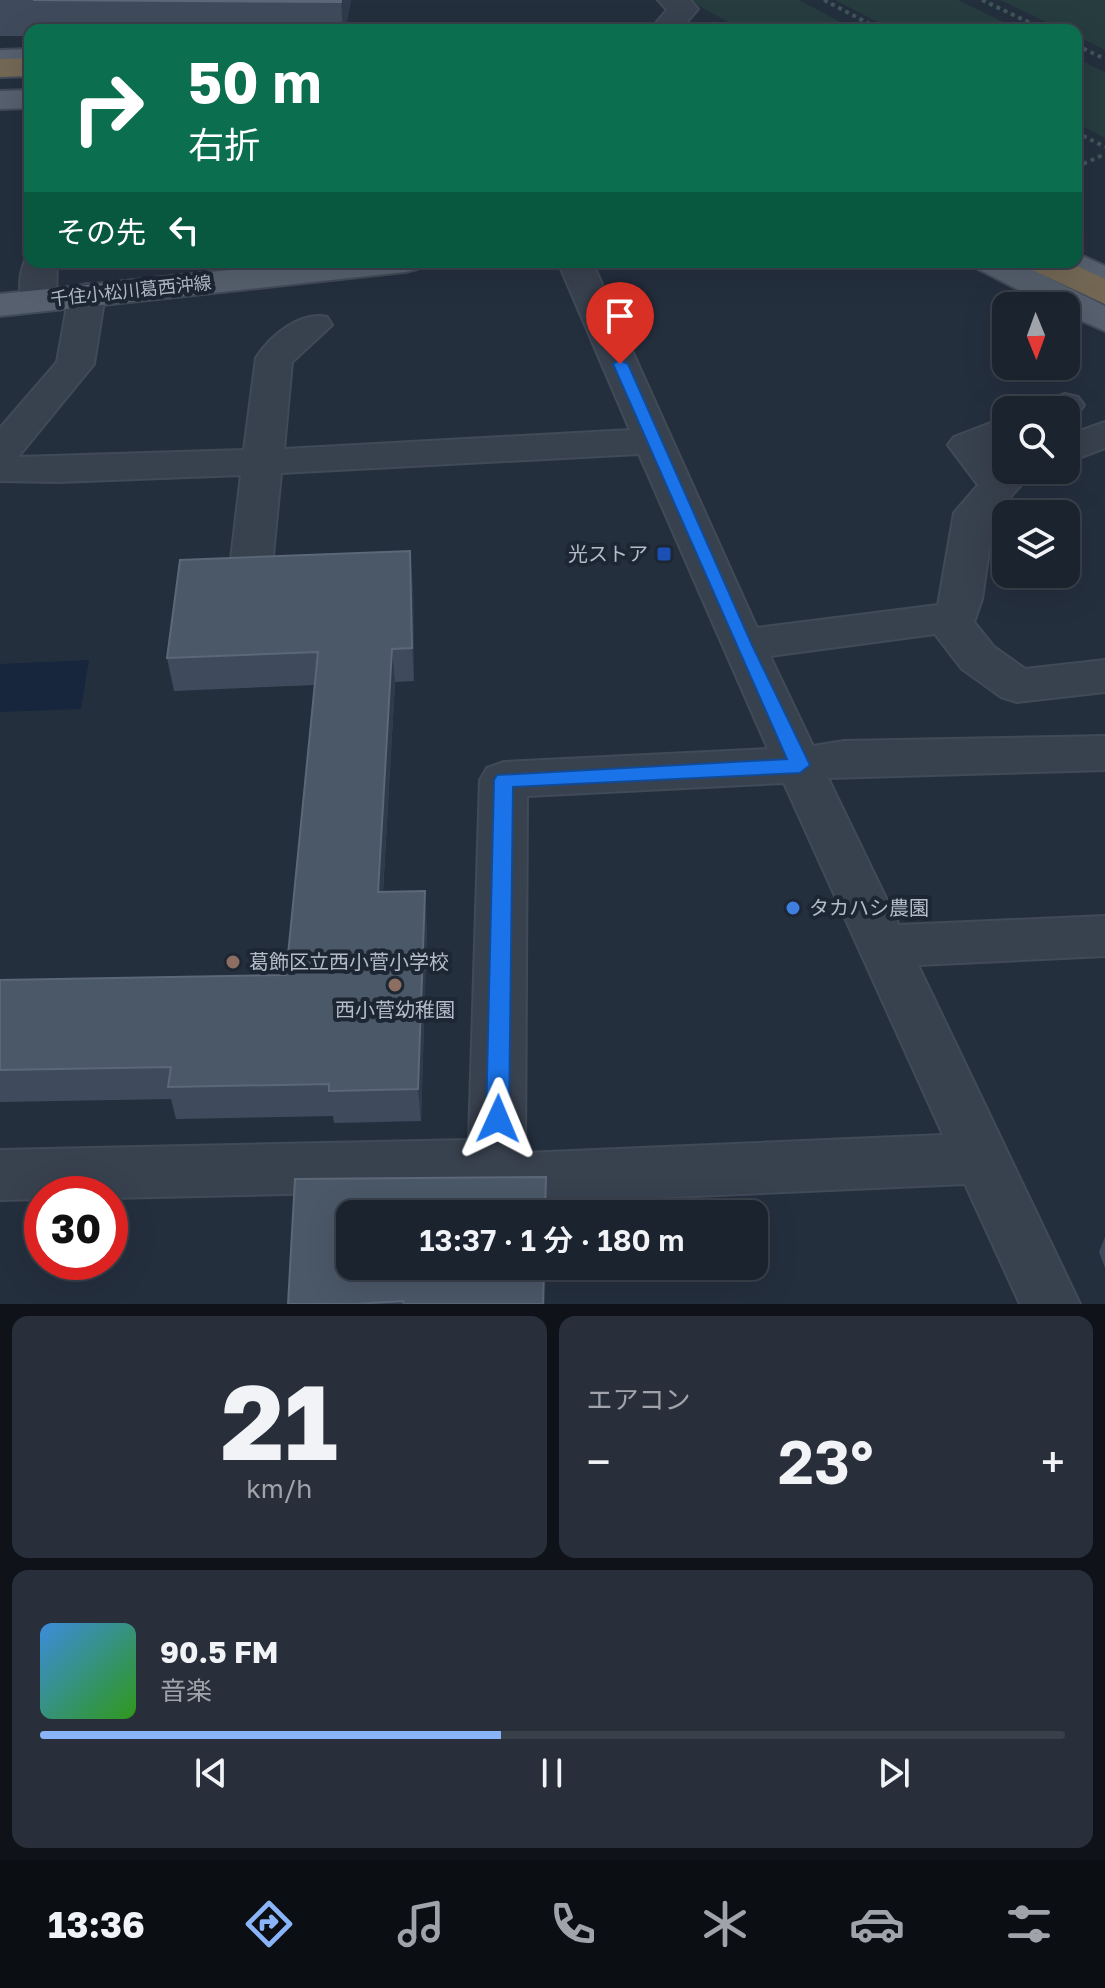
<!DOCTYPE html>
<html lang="ja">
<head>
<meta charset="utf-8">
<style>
	:root { --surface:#1b232e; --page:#282f3a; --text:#f1f3f6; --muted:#a0a4aa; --line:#39404a; --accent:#8ab4f8 }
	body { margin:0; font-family:"Golos Text","Noto Sans JP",sans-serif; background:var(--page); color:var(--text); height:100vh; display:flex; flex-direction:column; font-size:30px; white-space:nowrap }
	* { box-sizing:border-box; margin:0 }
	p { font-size:26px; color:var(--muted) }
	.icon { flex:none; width:44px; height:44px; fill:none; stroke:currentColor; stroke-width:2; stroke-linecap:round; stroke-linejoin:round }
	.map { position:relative; height:1304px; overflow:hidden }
	.side { display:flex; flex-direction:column; gap:12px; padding:12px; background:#0f1319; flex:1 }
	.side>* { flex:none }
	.banner { position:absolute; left:24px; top:24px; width:1058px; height:244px; border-radius:16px; box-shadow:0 8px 32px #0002,0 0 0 2px var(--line); background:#0b6e4f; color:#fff; overflow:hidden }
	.needle { width:52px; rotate:179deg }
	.tools { position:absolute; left:992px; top:292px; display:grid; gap:16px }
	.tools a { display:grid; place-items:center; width:88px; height:88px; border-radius:16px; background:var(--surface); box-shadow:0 8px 32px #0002,0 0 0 2px var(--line); font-size:40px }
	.speed { position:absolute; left:24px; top:1176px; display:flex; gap:16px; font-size:40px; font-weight:700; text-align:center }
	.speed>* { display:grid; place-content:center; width:104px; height:104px; border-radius:50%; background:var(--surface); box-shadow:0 8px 32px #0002,0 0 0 2px var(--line); line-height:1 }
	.speed .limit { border:12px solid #d22; background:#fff; color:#111 }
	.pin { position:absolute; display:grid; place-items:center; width:68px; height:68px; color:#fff; margin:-82px -34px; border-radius:50% 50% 50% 0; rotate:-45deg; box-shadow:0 0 8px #0007 }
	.pin .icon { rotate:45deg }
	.me { position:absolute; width:88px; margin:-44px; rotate:1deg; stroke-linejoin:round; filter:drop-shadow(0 0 6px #0008) }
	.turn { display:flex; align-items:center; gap:28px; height:168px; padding:0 32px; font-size:36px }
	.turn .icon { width:104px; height:104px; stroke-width:2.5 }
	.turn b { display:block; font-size:56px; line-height:68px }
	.then { display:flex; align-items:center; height:76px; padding:0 32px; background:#0003; gap:16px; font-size:30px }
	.big { font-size:60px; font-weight:600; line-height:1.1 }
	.side .card { flex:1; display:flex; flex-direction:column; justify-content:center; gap:12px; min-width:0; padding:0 28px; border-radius:16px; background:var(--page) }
	.side .dial { align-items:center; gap:0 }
	.dial b { font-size:104px; line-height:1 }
	.song { display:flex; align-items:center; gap:24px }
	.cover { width:96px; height:96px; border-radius:12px; background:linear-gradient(135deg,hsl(210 70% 55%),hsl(110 70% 35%)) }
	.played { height:8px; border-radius:4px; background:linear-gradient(90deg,var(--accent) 45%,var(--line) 45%) }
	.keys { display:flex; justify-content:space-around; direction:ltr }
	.heat { display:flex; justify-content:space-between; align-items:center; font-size:44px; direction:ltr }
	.side .tiles { flex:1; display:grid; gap:12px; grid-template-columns:1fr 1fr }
	.card:last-child { grid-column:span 2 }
	.trip { position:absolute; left:336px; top:1200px; width:432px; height:80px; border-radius:16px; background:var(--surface); box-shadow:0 8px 32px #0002,0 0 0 2px var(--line); font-weight:600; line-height:80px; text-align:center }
	.tab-bar { display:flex; height:128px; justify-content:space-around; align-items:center; background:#0b0e12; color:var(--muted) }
	.tab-bar .icon { width:56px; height:56px }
	.tab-bar .selected { color:var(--accent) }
	.tab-bar b { font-size:36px; color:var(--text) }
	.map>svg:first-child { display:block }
</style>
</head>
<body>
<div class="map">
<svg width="1105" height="1304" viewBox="0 0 1105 1304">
	<rect width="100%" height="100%" fill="#242f3e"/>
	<!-- green -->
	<g fill="#263c3f">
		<path d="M688 0H799L856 30H743Z"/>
		<path d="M835 0H958L1020 30H893Z"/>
		<path d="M1000 0H1105V50L1076 36V30H1063Z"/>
		<path d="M1076 58 1105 72V138L1076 123Z"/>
	</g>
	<!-- water -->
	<path fill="#17263c" d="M89 660 81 709 0 712V664Z"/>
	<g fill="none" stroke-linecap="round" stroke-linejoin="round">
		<defs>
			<g id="minor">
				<path d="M658 0H690L698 9 680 30H650L667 10Z"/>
				<path d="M30 254V262H57L56 300 51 308 38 311 25 308C17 295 19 264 30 254Z"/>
				<path d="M558 262H592L757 628 938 605 954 513 978 485 948 445 954 437 1006 417V443L992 449 1020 486 994 516 982 599 974 622 994 647 1025 669 1105 660V692L1017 702 1001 697 962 669 935 634 770 656 813 746 844 741 1105 736V770L828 778 899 925 1105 916V956L918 965 1080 1304H1020L965 1184 496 1205 463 1190 110 1198V1194H42V1199L0 1200V1150L469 1140 480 780 487 768 504 762 768 749 639 454 281 473 271 576 265 586 250 590 235 586 229 576 241 475 58 482 0 481V428L57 362 69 295 74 287 87 284 100 287 105 295 94 364 18 457 244 450 256 358C270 336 300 311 327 317L332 325 292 362 284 449 630 430ZM784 783 943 1135 525 1153 527 796Z"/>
				<path d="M1065 394 1078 397 1084 405 1078 413 1066 418V410H1034L1040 402Z"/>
				<path d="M1105 422V448L1066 463V436Z"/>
			</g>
			<g id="major">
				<path d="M30 49V67L0 68V50Z"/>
				<path d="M30 90V108L0 109V91Z"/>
				<path d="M1076 253 1105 266V290L1058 269 1053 262H1076Z"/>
				<path d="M307 262H422L417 269 405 272 0 316V294Z"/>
				<path d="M973 262H1017L1105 306V331L1066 314V306H1050L978 269Z"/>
			</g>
			<g id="highway">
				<path d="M30 58V76L0 77V59Z"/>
				<path d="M1025 262H1069L1105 279V304L1030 269Z"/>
			</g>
		</defs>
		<!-- minor casing -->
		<use href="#minor" stroke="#414a57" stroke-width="4"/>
		<!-- major casing -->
		<use href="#major" stroke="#414a57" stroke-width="4"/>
		<!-- highway casing -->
		<use href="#highway" stroke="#434c59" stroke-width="4"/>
		<!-- path -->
		<g stroke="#3f5557" stroke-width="4" stroke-dasharray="4 4" stroke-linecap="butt">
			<path d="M824 0 881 30"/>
			<path d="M982 0 1045 30"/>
			<path d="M1076 45 1105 59"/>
			<path d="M1076 132 1105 147"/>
			<path d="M1076 167 1105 154"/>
		</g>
		<!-- minor -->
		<use href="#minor" fill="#38414e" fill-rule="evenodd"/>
		<!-- major -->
		<use href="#major" fill="#56606e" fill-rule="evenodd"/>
		<!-- highway -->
		<use href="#highway" fill="#746855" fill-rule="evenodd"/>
	</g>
	<!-- wall -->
	<g fill="#3f4b5c">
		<path d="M0 0H351L345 30H30V36H0Z"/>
		<path d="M413 585 414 681 395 682 383 892 427 925 421 1121 334 1123 333 1116 176 1119 171 1099 0 1102V980L286 975 315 685 174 691 167 658Z"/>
		<path d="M295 1179 545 1304H288Z"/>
		<path d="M1105 1237V1268L1099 1252Z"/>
	</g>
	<!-- shaded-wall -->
	<g fill="#2f3b4b">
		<path d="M341 0H351L345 30H343Z"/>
		<path d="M410 551 413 585 414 681 412 648Z"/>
		<path d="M392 649 395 682 381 925 378 892Z"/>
		<path d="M425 891 427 925 421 1121 418 1089Z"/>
		<path d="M544 1266H546L545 1304H543Z"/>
	</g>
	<!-- building -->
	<g fill="#4b5868" stroke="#5c6777" stroke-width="2">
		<path d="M33 0H341V2Z"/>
		<path d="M410 551 412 648 392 649 378 892 425 891 418 1089 329 1091V1084L168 1087 171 1067 0 1070V980L286 975 318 652 167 658 180 560Z"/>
		<path d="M546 1177 545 1214H350V1266H544L543 1304H404L403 1301 355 1304H288L295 1179Z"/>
	</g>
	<!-- route -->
	<path fill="#1a73e8" stroke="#114b97" stroke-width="2" d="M620 360 628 364 752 645 810 765 800 773 513 787 509 1119 506 1126 498 1129 490 1126 486 1119 494 780 497 775 787 759 613 364Z"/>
	<!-- markers -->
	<rect fill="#1a4fb4" stroke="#1d2633" stroke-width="3" x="656" y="546" width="16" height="16" rx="4"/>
	<circle fill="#3f7fe0" stroke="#1d2633" stroke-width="3" cx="793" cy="908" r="8"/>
	<g fill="#8d6e63" stroke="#1d2633" stroke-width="3">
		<circle cx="233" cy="962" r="8"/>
		<circle cx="395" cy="985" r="8"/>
	</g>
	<g text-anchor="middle" stroke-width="8" stroke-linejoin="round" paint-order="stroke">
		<!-- far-street labels -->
		<g font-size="18" fill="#b4bcc9" stroke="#1d2633">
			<text transform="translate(131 291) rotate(-6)" y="6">千住小松川葛西沖線</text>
		</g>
		<!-- poi labels -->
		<g font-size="20" fill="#b4bcc9" stroke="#1d2633" text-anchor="start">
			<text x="648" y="561" text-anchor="end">光ストア</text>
			<text x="809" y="915">タカハシ農園</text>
			<text x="249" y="969">葛飾区立西小菅小学校</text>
			<text x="395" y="1017" text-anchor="middle">西小菅幼稚園</text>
		</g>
	</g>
</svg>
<div class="tools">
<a><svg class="needle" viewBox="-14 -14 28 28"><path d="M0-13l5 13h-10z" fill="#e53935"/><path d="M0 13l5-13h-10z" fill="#a0a4aa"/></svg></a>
<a><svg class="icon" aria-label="search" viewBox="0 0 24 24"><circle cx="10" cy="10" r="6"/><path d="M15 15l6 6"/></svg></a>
<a><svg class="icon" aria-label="layers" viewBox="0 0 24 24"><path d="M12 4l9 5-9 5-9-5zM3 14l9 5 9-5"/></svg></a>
</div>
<div class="speed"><div class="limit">30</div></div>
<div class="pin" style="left:620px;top:364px;background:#d93025"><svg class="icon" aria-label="arrive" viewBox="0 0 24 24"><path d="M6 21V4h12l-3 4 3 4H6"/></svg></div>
<svg class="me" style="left:498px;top:1119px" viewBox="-20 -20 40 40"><path d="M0-17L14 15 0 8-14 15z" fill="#1a73e8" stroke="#fff" stroke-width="4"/></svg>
<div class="trip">13:37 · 1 分 · 180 m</div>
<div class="banner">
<div class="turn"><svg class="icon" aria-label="right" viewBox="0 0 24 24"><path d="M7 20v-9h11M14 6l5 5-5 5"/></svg><div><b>50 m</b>右折</div></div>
<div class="then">その先<svg class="icon" aria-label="left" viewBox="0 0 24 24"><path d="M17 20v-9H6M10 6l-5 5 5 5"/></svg></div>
</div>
</div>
<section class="side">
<div class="tiles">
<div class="card dial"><b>21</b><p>km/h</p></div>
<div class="card"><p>エアコン</p>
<div class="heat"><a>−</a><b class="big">23°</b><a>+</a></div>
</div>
<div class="card">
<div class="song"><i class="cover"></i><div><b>90.5 FM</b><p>音楽</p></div></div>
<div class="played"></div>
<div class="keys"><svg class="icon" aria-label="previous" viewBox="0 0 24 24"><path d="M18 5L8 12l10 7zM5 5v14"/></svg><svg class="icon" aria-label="pause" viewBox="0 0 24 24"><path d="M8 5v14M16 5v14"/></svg><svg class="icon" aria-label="next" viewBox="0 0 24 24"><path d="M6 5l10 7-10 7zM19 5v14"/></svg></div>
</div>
</div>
</section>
<nav class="tab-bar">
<b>13:36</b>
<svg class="icon selected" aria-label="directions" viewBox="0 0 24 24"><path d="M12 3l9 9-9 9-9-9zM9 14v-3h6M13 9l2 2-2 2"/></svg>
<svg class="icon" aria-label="music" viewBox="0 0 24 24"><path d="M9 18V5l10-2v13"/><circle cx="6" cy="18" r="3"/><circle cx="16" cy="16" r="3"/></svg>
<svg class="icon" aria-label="phone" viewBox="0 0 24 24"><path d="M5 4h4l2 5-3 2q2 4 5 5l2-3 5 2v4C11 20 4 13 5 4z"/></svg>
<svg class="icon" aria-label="climate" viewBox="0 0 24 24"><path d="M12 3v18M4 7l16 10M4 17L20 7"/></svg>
<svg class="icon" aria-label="car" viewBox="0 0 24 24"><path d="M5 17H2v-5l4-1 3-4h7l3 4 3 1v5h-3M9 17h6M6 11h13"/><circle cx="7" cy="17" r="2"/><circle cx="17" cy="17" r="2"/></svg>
<svg class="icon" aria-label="filters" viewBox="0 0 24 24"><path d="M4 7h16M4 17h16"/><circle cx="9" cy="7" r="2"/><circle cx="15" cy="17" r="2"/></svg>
</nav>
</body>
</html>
